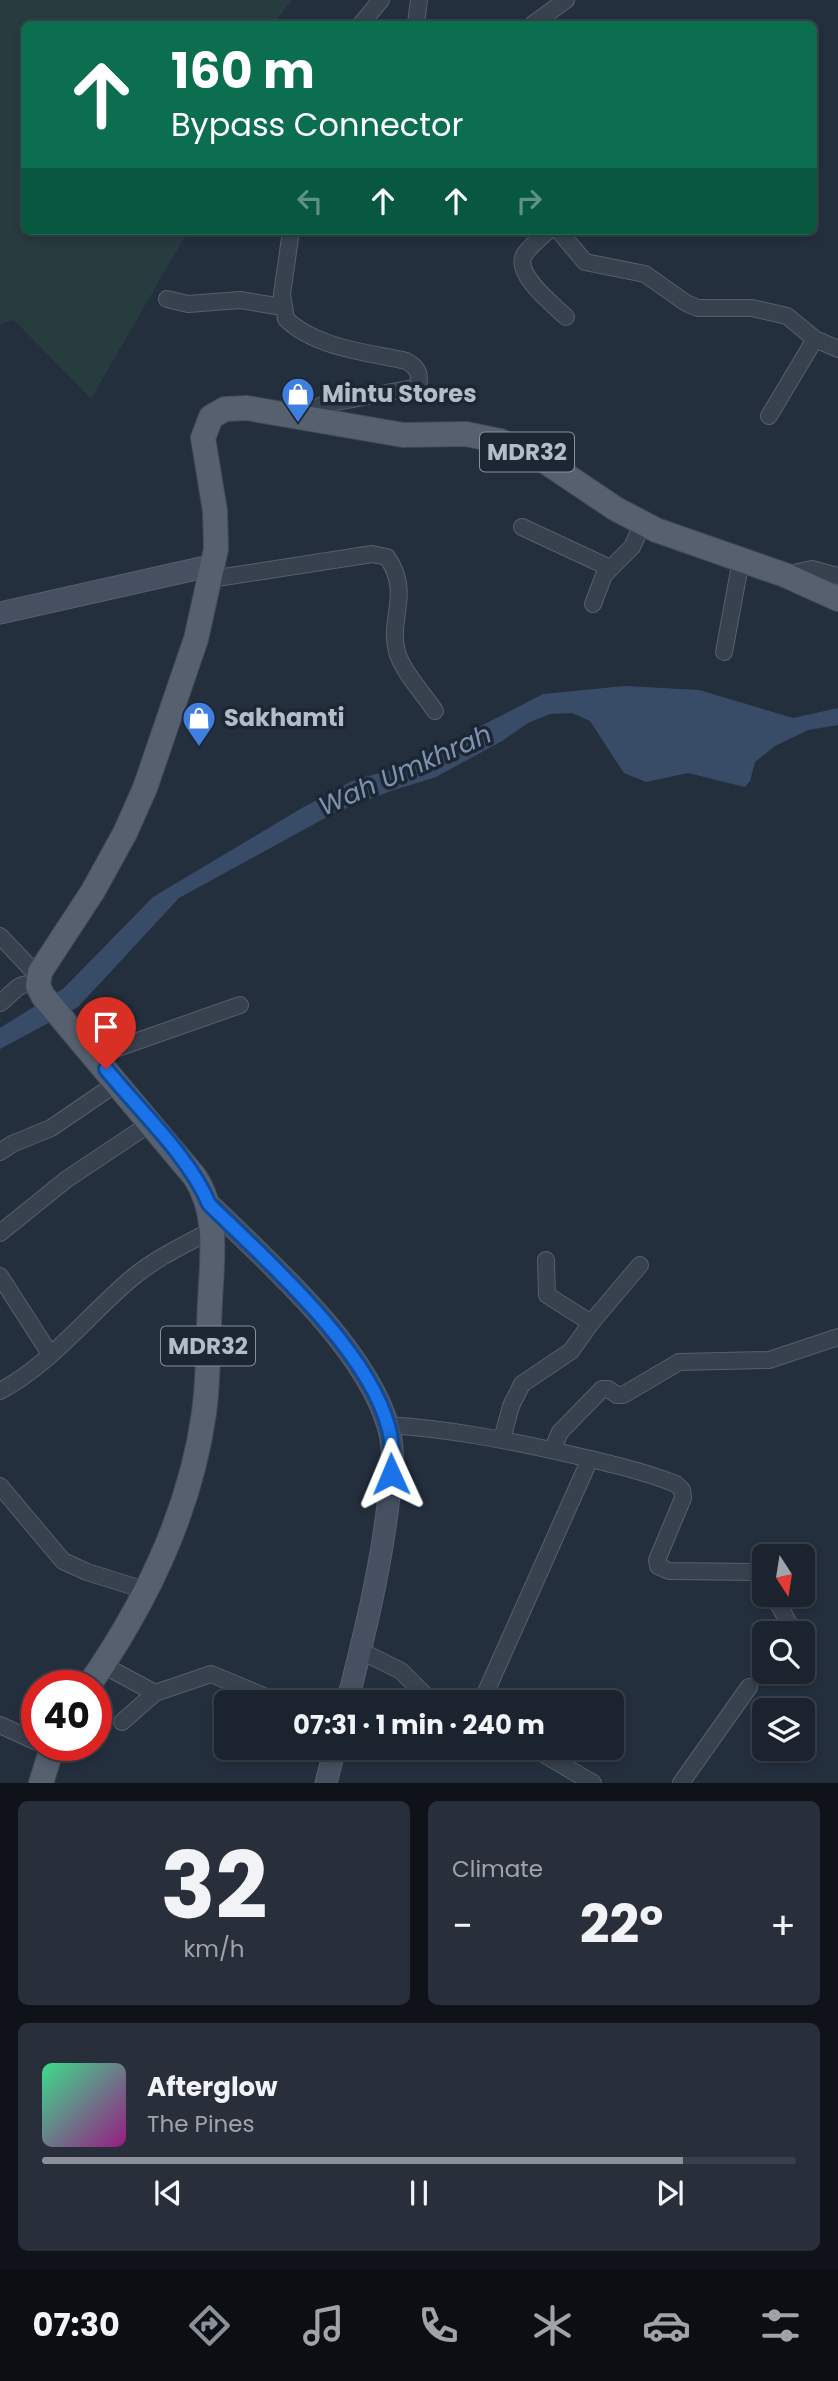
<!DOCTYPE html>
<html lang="en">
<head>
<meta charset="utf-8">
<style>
	:root { --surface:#1b232e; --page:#282f3a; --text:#f1f3f6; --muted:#a0a4aa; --line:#39404a; --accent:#8c9099 }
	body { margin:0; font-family:Poppins,sans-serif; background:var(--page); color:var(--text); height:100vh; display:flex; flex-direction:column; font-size:26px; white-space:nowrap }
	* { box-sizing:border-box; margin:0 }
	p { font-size:23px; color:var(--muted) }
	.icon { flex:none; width:38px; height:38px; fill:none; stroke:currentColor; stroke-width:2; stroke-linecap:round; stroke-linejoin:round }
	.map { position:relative; height:1783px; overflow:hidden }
	.drawer { display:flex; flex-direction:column; gap:18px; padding:18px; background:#0f1319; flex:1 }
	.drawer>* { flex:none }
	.banner { position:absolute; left:21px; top:21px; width:796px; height:214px; border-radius:10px; box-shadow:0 4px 10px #0003,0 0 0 2px var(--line); background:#0b6e4f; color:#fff; overflow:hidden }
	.needle { width:46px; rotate:168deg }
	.controls { position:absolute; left:752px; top:1544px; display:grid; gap:14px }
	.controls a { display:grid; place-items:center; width:63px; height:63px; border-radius:10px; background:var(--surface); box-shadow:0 4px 10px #0003,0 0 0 2px var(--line); font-size:35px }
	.speed { position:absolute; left:21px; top:1670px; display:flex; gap:14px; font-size:35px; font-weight:700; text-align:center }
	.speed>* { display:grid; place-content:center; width:91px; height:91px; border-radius:50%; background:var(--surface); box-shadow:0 4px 10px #0003,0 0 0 2px var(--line); line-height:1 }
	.speed .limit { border:10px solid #d22; background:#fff; color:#111 }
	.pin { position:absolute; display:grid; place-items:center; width:60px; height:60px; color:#fff; margin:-72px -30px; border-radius:50% 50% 50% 0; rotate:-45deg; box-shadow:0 0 7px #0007 }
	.pin .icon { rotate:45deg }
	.me { position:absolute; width:77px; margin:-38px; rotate:359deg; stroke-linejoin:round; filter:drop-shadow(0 0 5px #0008) }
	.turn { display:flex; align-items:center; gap:24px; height:147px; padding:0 35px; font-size:32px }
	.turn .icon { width:91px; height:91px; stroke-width:2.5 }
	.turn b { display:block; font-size:49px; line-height:60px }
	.lanes { display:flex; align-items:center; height:66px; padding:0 35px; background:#0003; justify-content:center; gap:35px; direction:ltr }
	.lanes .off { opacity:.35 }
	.big { font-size:52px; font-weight:700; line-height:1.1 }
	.drawer .widget { flex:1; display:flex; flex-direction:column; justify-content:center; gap:10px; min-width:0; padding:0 24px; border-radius:10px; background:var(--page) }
	.drawer .dial { align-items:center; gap:0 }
	.dial b { font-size:91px; line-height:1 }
	.song { display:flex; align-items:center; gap:21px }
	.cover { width:84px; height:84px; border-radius:10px; background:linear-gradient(135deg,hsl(150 70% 55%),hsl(310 70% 35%)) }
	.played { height:7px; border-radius:4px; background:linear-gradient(90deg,var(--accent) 85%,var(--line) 85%) }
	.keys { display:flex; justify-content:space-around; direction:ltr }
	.heat { display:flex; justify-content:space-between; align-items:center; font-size:38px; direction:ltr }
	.drawer .tiles { flex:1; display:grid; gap:18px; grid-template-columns:1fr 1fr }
	.widget:last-child { grid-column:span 2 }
	.trip { position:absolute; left:214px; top:1690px; width:410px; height:70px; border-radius:10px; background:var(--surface); box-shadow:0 4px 10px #0003,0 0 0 2px var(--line); font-weight:700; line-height:70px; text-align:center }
	.dock { display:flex; height:112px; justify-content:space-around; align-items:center; background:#0b0e12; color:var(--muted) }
	.dock .icon { width:49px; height:49px }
	.dock .current { color:var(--accent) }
	.dock b { font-size:32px; color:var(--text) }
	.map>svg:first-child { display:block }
</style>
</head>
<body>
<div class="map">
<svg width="838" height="1783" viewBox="0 0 838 1783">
	<rect width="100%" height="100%" fill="#242f3e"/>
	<!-- green -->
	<path fill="#263c3f" d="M0 0H292L273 24H24V231H188L91 399 14 320 0 324Z"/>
	<!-- water -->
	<path fill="#394c67" d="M625 686 699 690 793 718 838 708V725L808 730 775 746 755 762 750 781 745 787 688 773 646 782 624 773 590 721 572 713 550 714 528 723 502 741 436 777 391 791 336 812 179 898 78 1007 0 1049V1028L64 988 153 897 302 808 352 781 390 770 435 750 543 694Z"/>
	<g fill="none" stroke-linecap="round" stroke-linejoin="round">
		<defs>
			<g id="street">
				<path d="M361 24 381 0"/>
				<path d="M416 24 419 0"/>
				<path d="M533 24 566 0"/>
				<path d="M291 231 282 294 286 319C316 348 367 352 406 361 416 366 421 373 418 385L414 388 325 404 299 415"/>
				<path d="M548 231C540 238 530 246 524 255 514 275 554 305 566 317"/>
				<path d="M559 231 585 262 645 274 686 303 698 308H752L787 316 815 339 838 349"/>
				<path d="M167 299 188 304 240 300 282 307"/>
				<path d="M769 416 815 339"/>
				<path d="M522 527 610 568"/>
				<path d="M785 575 812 569 838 576"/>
				<path d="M211 579 372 554 387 557C412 593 388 618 397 652 403 672 423 693 435 711"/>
				<path d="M593 604 604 575 632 547 643 523"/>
				<path d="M724 652 741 560"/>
				<path d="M0 936 39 977"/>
				<path d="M0 1003C15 993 17 979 38 986"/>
				<path d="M95 1056 240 1005"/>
				<path d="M0 1152 12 1144 51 1128 117 1083"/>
				<path d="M0 1233 67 1179 151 1123"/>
				<path d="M546 1260 547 1295 591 1323"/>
				<path d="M0 1276 50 1354"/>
				<path d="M0 1391C51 1364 88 1315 132 1278 156 1258 184 1245 212 1230"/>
				<path d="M388 1425C452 1429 511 1441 573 1455 608 1463 643 1471 676 1484L682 1490 683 1498 657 1560 658 1566 669 1571 756 1572 765 1578"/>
				<path d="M502 1439 511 1406 522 1384 571 1351 591 1323 640 1265"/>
				<path d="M552 1450 560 1432 602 1389H608L617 1395H623L679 1362 769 1360 838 1337"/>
				<path d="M0 1486 63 1561 87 1572 148 1591"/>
				<path d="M773 1594 793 1631"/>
				<path d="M359 1650 401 1671 433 1703"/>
				<path d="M103 1665 155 1693"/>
				<path d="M481 1703 590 1459"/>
				<path d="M122 1722 155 1693 211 1674 271 1699"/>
				<path d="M0 1725 37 1742"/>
				<path d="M533 1748 593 1783"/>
				<path d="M681 1783 749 1687"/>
			</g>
			<g id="secondary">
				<path d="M0 613 214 565"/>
				<path d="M209 1204C267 1261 365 1346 388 1426 396 1451 391 1479 388 1505 380 1572 364 1637 347 1703"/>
				<path d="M326 1783 335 1748"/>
			</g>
			<g id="primary">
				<path d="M89 1685C146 1603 190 1513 204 1413 209 1376 208 1338 210 1301 212 1260 219 1214 195 1177L43 996 38 986 40 972 93 891 125 833 145 788 196 639 216 549 215 511 203 438 211 417 225 409 247 408 403 435 466 434 500 441 543 460 616 509 656 530 785 575 838 599"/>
				<path d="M41 1783 53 1745"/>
			</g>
		</defs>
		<!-- street casing -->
		<use href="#street" stroke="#565f6c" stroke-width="18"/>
		<!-- secondary casing -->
		<use href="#secondary" stroke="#565f6c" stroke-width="23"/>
		<!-- primary casing -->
		<use href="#primary" stroke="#414a57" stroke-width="26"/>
		<!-- street -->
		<use href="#street" stroke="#38414e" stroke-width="16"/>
		<!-- secondary -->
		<use href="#secondary" stroke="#465061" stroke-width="21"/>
		<!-- primary -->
		<use href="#primary" stroke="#56606e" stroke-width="24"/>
	</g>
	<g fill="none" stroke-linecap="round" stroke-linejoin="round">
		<defs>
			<path id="route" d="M106 1069C139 1110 189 1156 209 1204 266 1260 367 1348 388 1426 393 1442 392 1458 391 1474"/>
		</defs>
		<!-- route casing -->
		<use href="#route" stroke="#114b97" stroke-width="18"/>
		<!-- route -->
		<use href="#route" stroke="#1a73e8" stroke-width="12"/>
	</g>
	<!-- icons -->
	<defs>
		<symbol id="shop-pin" viewBox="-11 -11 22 30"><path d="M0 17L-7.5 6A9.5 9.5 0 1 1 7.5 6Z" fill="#3f7fe0" stroke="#1d2633"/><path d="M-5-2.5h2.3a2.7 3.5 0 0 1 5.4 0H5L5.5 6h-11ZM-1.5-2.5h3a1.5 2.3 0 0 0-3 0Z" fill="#fff"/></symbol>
	</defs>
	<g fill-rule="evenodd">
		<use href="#shop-pin" x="279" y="375" width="38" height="52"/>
		<use href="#shop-pin" x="180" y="699" width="38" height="52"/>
	</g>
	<g text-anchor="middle" stroke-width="7" stroke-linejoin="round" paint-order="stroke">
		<!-- shield labels -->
		<g fill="#1d2633" stroke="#878f9c" stroke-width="2">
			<rect x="480" y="432.5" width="94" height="39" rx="5"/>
			<rect x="161" y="1326.5" width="94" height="39" rx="5"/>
		</g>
		<g font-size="23" font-weight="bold" fill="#b4bcc9">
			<text x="527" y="460">MDR32</text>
			<text x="208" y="1354">MDR32</text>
		</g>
		<!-- poi labels -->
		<g font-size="24" font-weight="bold" fill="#b4bcc9" stroke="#1d2633" text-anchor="start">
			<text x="322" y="402">Mintu Stores</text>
			<text x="224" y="726">Sakhamti</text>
		</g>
		<!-- water labels -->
		<g font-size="26" font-style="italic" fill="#7c92b1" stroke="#1d2633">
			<text transform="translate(405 770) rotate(-24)" y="9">Wah Umkhrah</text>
		</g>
	</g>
</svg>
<div class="controls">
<a><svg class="needle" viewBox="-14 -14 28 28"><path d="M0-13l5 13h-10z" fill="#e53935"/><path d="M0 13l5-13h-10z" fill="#a0a4aa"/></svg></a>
<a><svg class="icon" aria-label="search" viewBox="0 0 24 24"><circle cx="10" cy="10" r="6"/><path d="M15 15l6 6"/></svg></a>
<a><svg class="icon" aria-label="layers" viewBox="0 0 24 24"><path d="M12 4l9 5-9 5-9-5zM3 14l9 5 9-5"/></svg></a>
</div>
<div class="speed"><div class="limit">40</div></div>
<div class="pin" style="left:106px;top:1069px;background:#d93025"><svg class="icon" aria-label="arrive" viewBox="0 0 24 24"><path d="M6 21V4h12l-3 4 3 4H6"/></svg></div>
<svg class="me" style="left:391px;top:1474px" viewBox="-20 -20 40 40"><path d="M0-17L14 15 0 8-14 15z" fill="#1a73e8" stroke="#fff" stroke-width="4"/></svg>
<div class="trip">07:31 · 1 min · 240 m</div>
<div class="banner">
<div class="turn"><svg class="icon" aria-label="ahead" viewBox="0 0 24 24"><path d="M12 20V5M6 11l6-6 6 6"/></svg><div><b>160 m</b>Bypass Connector</div></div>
<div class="lanes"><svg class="icon off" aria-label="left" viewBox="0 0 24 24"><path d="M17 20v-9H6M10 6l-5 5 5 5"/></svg><svg class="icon" aria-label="ahead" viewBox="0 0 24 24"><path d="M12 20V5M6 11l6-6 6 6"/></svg><svg class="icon" aria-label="ahead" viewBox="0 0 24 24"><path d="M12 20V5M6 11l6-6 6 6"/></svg><svg class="icon off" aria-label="right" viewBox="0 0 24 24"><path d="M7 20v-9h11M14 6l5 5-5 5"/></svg></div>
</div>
</div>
<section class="drawer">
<div class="tiles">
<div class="widget dial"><b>32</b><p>km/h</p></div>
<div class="widget"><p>Climate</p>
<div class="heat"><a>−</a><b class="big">22°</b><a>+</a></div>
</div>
<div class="widget">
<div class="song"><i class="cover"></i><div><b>Afterglow</b><p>The Pines</p></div></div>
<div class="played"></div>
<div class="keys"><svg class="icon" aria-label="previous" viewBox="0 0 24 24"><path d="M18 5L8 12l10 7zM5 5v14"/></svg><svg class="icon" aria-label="pause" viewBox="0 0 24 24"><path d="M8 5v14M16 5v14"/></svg><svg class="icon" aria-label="next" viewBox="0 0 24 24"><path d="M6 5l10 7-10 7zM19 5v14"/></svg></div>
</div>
</div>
</section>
<nav class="dock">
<b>07:30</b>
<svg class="icon current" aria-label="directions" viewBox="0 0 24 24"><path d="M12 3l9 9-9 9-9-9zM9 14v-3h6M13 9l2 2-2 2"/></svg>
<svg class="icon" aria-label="music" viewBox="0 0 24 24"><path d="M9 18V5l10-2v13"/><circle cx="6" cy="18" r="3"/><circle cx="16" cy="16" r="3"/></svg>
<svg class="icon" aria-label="phone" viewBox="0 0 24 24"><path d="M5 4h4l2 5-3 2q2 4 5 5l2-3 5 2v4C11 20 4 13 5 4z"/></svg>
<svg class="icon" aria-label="climate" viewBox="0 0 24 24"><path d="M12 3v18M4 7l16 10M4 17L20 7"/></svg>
<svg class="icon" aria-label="car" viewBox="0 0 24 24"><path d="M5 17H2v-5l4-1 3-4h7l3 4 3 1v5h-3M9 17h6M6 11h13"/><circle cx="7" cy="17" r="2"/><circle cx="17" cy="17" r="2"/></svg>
<svg class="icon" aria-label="filters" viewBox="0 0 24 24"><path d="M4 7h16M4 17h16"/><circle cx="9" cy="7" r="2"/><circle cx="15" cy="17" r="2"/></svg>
</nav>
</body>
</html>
